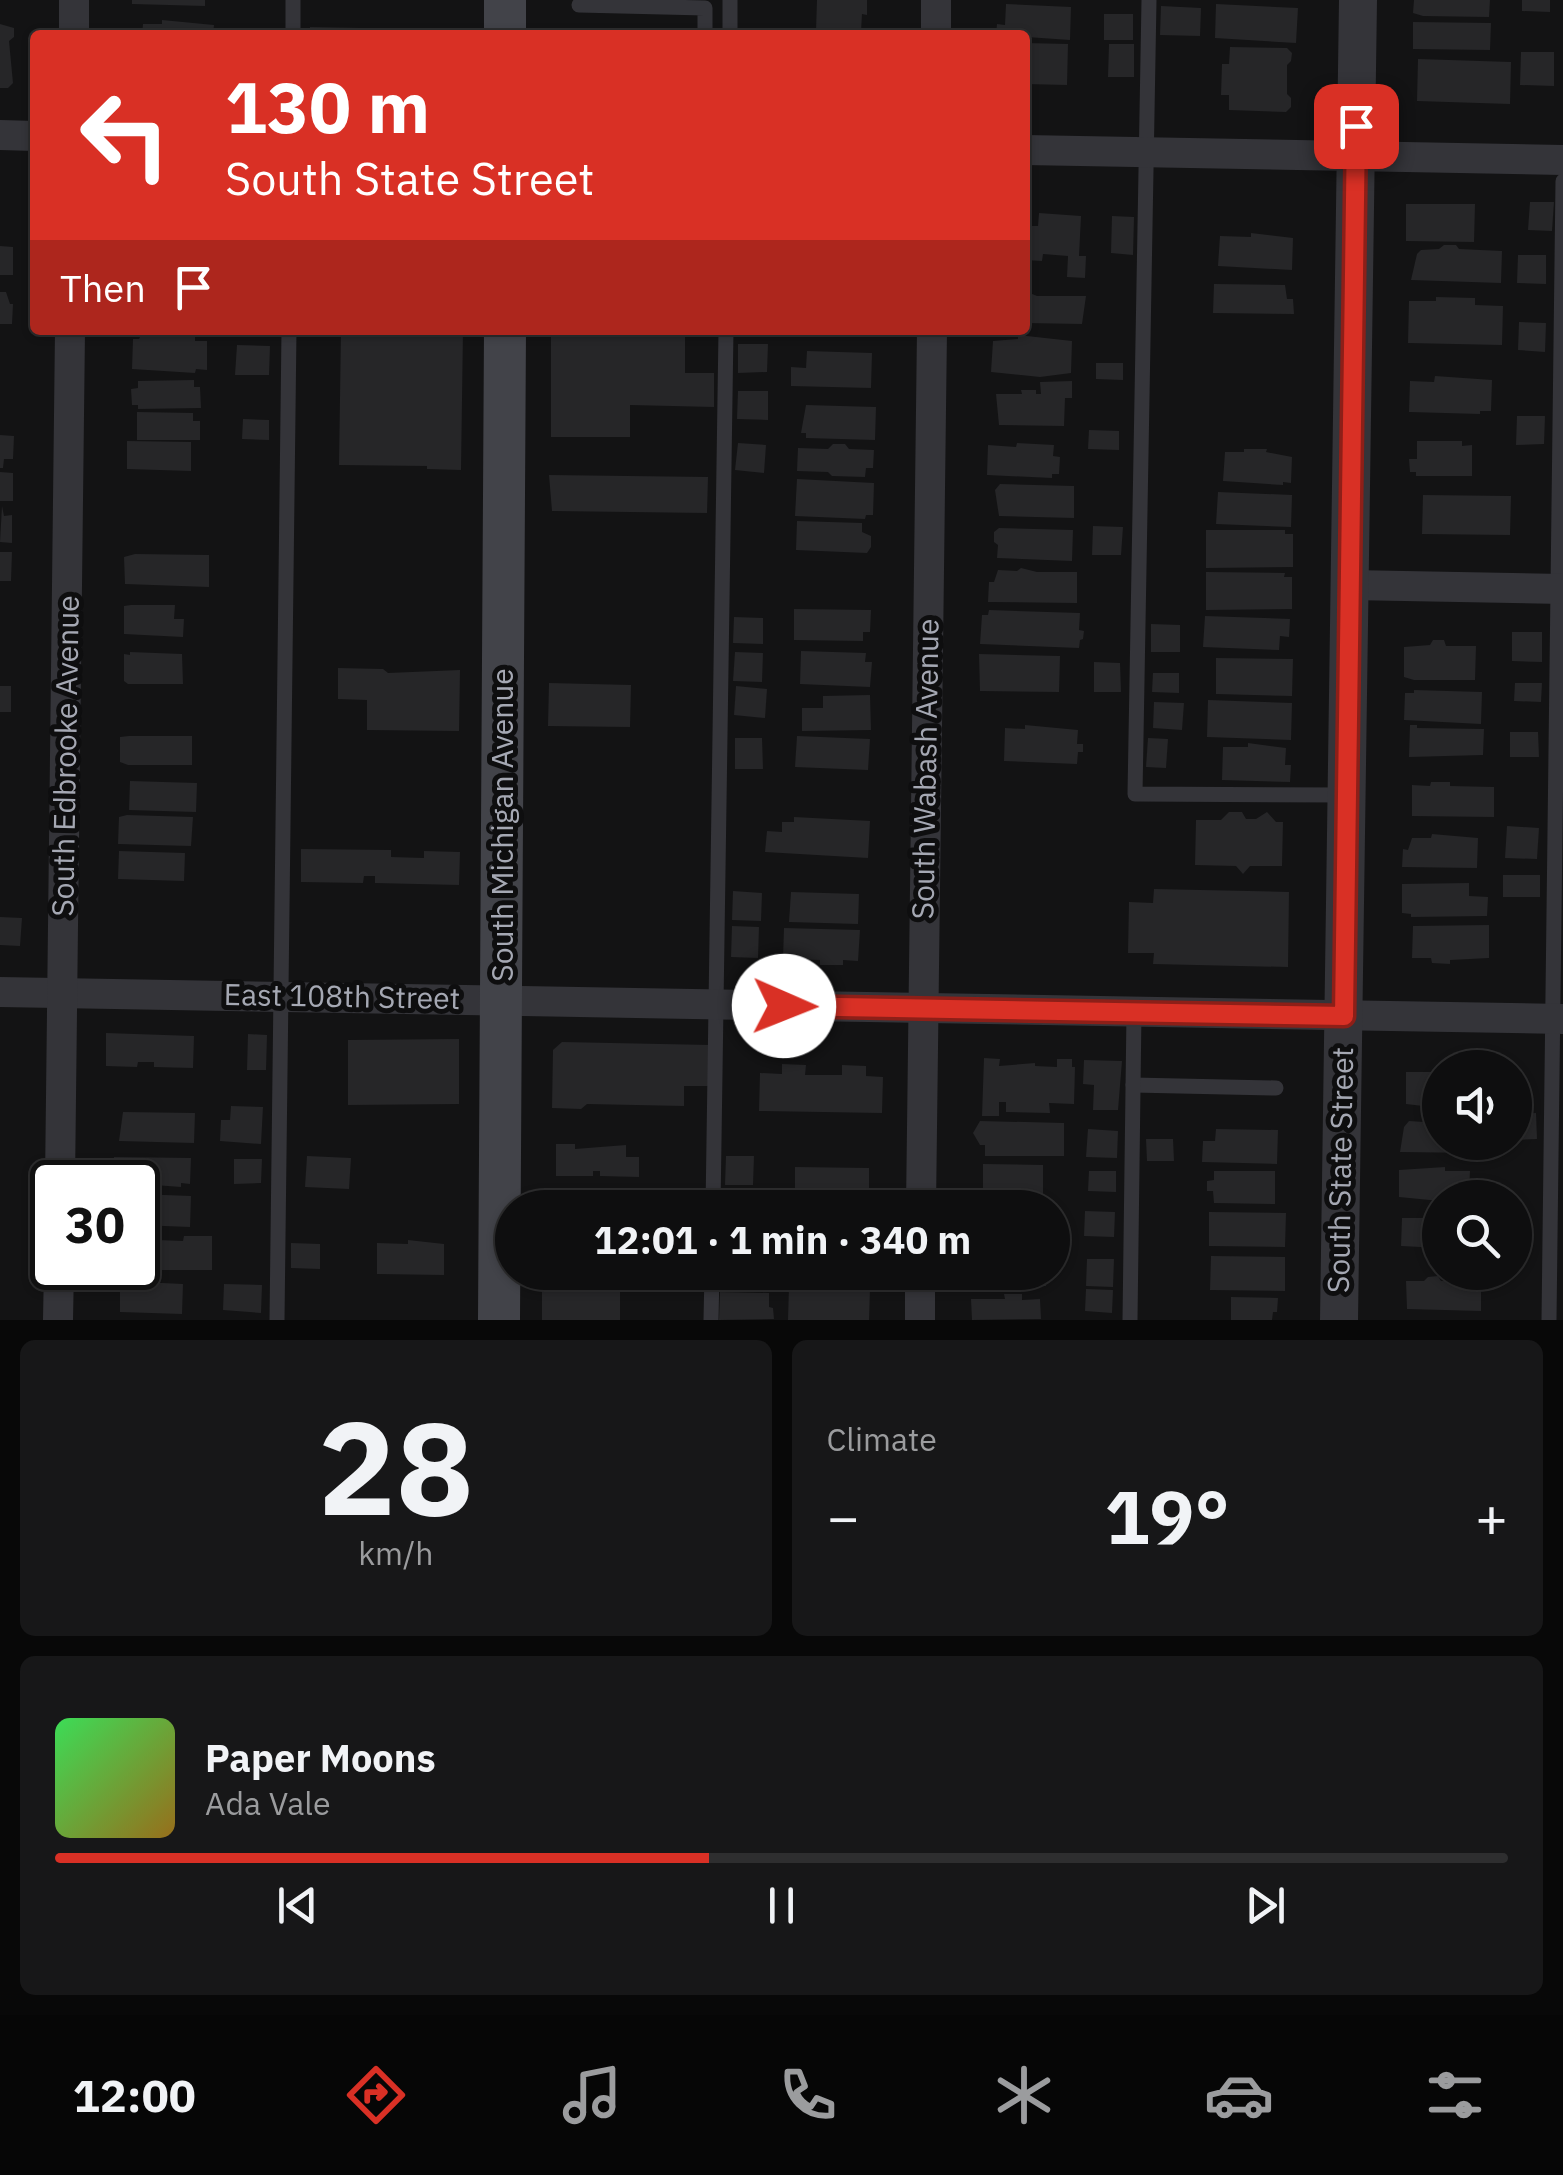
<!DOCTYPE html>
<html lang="en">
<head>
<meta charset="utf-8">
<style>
	:root { --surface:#0e0e0f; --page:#171718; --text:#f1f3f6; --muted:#9b9c9e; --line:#2e2e2f; --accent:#d93025 }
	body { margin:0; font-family:"IBM Plex Sans",sans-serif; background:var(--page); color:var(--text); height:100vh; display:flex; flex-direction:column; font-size:38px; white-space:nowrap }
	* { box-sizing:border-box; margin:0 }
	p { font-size:32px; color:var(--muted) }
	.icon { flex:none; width:55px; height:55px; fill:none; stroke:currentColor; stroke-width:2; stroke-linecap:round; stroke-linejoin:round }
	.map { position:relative; height:1320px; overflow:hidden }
	.drawer { display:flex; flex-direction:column; gap:20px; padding:20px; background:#080808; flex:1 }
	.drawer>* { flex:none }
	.hud { position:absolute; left:30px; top:30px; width:1000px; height:305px; border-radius:10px; box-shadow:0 2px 8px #0004,0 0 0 2px var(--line); background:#d93025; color:#fff; overflow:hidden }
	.tools { position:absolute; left:1422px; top:1050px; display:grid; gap:20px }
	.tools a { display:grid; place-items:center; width:110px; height:110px; border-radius:50%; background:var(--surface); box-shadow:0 2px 8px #0004,0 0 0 2px var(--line); font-size:50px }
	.speed { position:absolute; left:30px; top:1160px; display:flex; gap:20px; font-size:50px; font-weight:700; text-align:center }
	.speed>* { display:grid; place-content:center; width:130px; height:130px; border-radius:50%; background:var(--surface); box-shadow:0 2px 8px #0004,0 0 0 2px var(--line); line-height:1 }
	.speed .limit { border:5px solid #111; border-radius:15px; background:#fff; color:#111 }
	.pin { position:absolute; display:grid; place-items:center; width:85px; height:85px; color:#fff; margin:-42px; border-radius:20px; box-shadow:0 5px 15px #0006 }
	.me { position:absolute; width:110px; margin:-55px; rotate:91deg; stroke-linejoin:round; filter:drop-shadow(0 0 8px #0008) }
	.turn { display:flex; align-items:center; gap:35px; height:210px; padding:0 30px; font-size:45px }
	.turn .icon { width:130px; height:130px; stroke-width:2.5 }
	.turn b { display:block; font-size:70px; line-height:85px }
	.then { display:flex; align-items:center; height:95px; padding:0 30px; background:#0003; gap:20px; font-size:38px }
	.big { font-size:75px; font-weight:700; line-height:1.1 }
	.drawer .widget { flex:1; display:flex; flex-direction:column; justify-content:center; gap:15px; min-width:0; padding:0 35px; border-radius:15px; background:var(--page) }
	.drawer .dial { align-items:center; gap:0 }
	.dial b { font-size:130px; line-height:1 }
	.song { display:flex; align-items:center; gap:30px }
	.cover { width:120px; height:120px; border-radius:15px; background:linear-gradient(135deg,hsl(130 70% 55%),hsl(40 70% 35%)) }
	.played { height:10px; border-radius:5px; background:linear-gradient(90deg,var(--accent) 45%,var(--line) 45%) }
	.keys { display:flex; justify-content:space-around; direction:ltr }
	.heat { display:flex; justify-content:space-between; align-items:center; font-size:55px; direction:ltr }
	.drawer .tiles { flex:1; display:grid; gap:20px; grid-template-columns:1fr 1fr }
	.widget:last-child { grid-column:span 2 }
	.trip { position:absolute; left:495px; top:1190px; width:575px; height:100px; border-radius:50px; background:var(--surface); box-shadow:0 2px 8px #0004,0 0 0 2px var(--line); font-weight:700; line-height:100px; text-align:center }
	.tab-bar { display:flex; height:160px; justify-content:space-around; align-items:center; background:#060606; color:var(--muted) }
	.tab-bar .icon { width:70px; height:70px }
	.tab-bar .current { color:var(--accent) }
	.tab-bar b { font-size:45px; color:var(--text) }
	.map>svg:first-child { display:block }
</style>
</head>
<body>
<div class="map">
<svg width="1563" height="1320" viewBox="0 0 1563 1320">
	<rect width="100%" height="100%" fill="#131314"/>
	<!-- building -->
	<g fill="#262628">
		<path d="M132 0H205V6L132 4Z"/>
		<path d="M817 0H867V15L862 14 861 32 816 31Z"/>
		<path d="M1414 0H1490L1489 17 1423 16 1413 13Z"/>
		<path d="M1522 0H1550V12L1522 11Z"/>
		<path d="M1006 4 1071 7 1070 40 996 35 997 24 1005 25Z"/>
		<path d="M1216 4 1298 8 1296 43 1215 38Z"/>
		<path d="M1161 6 1201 8 1200 36 1160 35Z"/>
		<rect x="1104" y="14" width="29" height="26"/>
		<path d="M162 20 214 25 213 35H142L143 24H162Z"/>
		<path d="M1413 22 1491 23 1490 50 1413 49Z"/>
		<path d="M0 24 14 28V37L9 41 13 83 8 88H0Z"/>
		<path d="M310 27 466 30V35H310Z"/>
		<path d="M1025 43 1068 44 1067 85 1025 84Z"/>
		<path d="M1109 44H1134V77H1108Z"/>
		<path d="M1230 47 1287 48 1292 53 1291 61 1287 65V94L1291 98V107L1286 112 1229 110V95H1221L1222 64H1229Z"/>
		<path d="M1521 52H1554V86L1520 85Z"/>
		<path d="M1418 59 1511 62 1510 104 1417 101Z"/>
		<path d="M1530 202H1554L1552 231 1528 230Z"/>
		<path d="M1406 204H1475L1474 242 1406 241Z"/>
		<path d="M1039 213 1081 216 1079 256H1086L1085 278 1067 277 1068 256 1043 254 1042 261 1025 260V226H1038Z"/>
		<path d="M1112 216 1134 217 1133 255 1111 253Z"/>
		<path d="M1251 233 1293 238 1292 270 1218 266 1220 236 1251 237Z"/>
		<path d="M1444 245H1456L1459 249 1502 251 1501 283 1411 280 1417 254 1421 250 1439 249Z"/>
		<path d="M0 246 13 247V275H0Z"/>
		<path d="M1518 255H1546V284L1517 283Z"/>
		<path d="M1214 284 1285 285 1287 299H1293L1294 314 1213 313Z"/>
		<path d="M1025 291 1037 296H1086L1082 324 1025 323Z"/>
		<path d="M0 292H6L10 304H13L12 324H0Z"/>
		<path d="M1436 297 1475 298V305L1503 306 1502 345 1408 343 1409 301H1436Z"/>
		<path d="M1519 322 1546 323 1545 352 1518 350Z"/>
		<path d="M341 330H463L461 470 427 469V466L339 465Z"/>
		<path d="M551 330H685V373H714V407L630 405V437H551Z"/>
		<path d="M1018 335 1072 341 1071 373 1040 377 991 372 993 341 1018 339Z"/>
		<path d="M140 337H195V341H207V370L196 369 195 373 132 369 133 339H139Z"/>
		<path d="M738 344H768L767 372 738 373Z"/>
		<path d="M237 345 270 346 269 375H235Z"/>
		<path d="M807 351 872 353 871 388 791 386V367L806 368Z"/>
		<path d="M1096 363H1123V380L1096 379Z"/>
		<path d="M1435 376 1492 380 1491 411H1480V414L1409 412 1410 381 1434 382Z"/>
		<path d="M194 380V387H200L201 408 138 409V405H132L131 389 138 388V381Z"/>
		<path d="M1072 381V398H1065L1064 426 999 425 996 394H1022L1021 390H1036V394H1041L1040 382Z"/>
		<path d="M738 391H768V420L737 419Z"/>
		<path d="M806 405 876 407 875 440 806 438V433H801Z"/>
		<path d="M137 412 193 413V421H200V440H137Z"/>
		<path d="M1517 416H1545L1544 444 1516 445Z"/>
		<path d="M243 419 269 420V440L242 439Z"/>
		<path d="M1089 430 1119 431V450L1088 449Z"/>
		<path d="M0 435 14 436 13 459H4L3 468H0Z"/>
		<path d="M127 441 191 442V471L127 469Z"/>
		<path d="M1417 441H1462V446L1472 445V476H1416V472H1410L1409 459H1417Z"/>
		<path d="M738 443 766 445 764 473 735 470Z"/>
		<path d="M1017 443 1054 445 1053 456 1060 457 1059 474H1052V478L987 475 988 445 1016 447Z"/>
		<path d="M833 444H845L849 449 874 450 873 468H866L865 477 832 476 828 472 797 471 798 448 828 449Z"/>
		<path d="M1244 449H1267L1266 452 1292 457 1291 483 1283 482V485L1223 481 1225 452H1244Z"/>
		<path d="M0 472 13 473V501H0Z"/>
		<path d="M549 475 708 477 707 513 552 511Z"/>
		<path d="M797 479 874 483 873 515H866L865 519 795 516Z"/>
		<path d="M1000 484 1074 486V518L999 516 995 490Z"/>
		<path d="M1218 492 1292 495 1291 527 1216 524Z"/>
		<path d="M1423 495 1511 496 1510 535 1422 534Z"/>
		<path d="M2 506 4 516 12 515V543L0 542Z"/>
		<path d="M797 521 862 523V532L871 536V547L867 553 796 550Z"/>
		<path d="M1093 526 1123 527 1121 555H1092Z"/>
		<path d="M999 528 1073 530 1072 561 997 558 998 545 994 542V532Z"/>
		<path d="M1206 530H1285V534H1293V567L1206 568Z"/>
		<path d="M0 552H12L11 581H0Z"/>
		<path d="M135 554 209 555V587L125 584 124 557Z"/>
		<path d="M1021 568 1037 572H1077V603L988 602 989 582H994L998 570 1017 571Z"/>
		<path d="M1206 572 1285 573 1284 577H1292V609L1206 610Z"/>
		<path d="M131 605H175L174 619H184L183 637 124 634V606Z"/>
		<path d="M794 609 871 610 870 632H863V641L794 640Z"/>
		<path d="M989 610 1080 613 1079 630 1084 631 1083 639 1080 640 1079 648 980 644 982 615H988Z"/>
		<path d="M1205 616 1290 619 1289 637 1280 636 1279 650 1203 647Z"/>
		<path d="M734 617 763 618V644L733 643Z"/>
		<path d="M1151 624 1180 625V652H1151Z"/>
		<path d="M1512 632H1542V662L1512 661Z"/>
		<path d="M1433 640H1444L1446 646H1476L1475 680H1414L1404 677V647L1430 645Z"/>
		<path d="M801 651 866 653 865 662H872L870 687 800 684Z"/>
		<path d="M130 652 182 654 183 684H128L124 681V654L130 655Z"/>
		<path d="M735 652 763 653 762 682 733 681Z"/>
		<path d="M979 654 1060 656 1059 692 980 691Z"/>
		<path d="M1216 658 1293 659 1292 696 1216 694Z"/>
		<path d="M1094 662 1120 663 1121 692H1094Z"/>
		<path d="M338 668 383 669 388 673 460 670 459 731 367 730V700L338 699Z"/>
		<path d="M1153 673H1179V693L1152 692Z"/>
		<path d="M549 683 631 685 630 727 548 726Z"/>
		<path d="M1515 683H1542L1541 702 1514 701Z"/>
		<rect x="0" y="686" width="11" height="26"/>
		<path d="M736 686 767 689 765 718 734 715Z"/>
		<path d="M1414 690 1482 692 1481 724 1404 720 1405 693H1414Z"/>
		<path d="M870 695 871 730 802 731V708H823V696Z"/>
		<path d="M1208 700 1292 703 1291 740 1207 737Z"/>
		<path d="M1154 702 1184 703 1182 730 1153 728Z"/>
		<path d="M1025 725 1078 730 1077 744H1083V752H1078L1077 764 1004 761 1005 728 1025 729Z"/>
		<path d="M1410 725H1417V728L1484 729 1483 755 1409 757Z"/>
		<path d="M1510 732H1538L1539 757H1510Z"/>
		<path d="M129 736H192V765H128L120 762V737Z"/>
		<path d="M797 736 870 739 868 770 795 767Z"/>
		<path d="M735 738H762L763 769H735Z"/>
		<path d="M1148 738 1168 739 1166 768 1146 767Z"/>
		<path d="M1248 743 1286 748 1285 765H1291L1290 782 1222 780 1223 747H1248Z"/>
		<path d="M130 781 197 783 196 812 129 810Z"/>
		<path d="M1431 782H1450V786L1494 787V817L1412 816V785L1430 786Z"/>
		<path d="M1229 812H1242L1246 819H1256L1267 812 1276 822H1283L1282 866H1250L1243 874 1236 866 1195 865 1196 820H1221Z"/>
		<path d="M127 815 193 817 191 846 118 844 119 817Z"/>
		<path d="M794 817 870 821 868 858 765 852 767 831 782 832V822H794Z"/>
		<path d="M1507 826 1539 828 1537 859 1505 858Z"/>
		<path d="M1432 834 1478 838 1477 868 1402 867 1403 849 1408 850 1412 838H1431Z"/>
		<path d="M301 849 391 850V857L424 858V851L460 852 459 885 375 883V876H364L363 883 301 882Z"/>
		<path d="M119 851 185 853 184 881 118 879Z"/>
		<rect x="1503" y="875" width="37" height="22"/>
		<path d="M1469 883V896L1488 897 1487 916 1411 917V914L1402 913V884Z"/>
		<path d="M1154 889 1289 892 1288 967 1153 964 1154 953H1128L1129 902 1153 903Z"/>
		<path d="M733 891 762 893 761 921 732 920Z"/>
		<path d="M791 892 859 894 858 924 789 922Z"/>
		<path d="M0 917 22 918 20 946 0 945Z"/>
		<path d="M1489 925V958L1450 960V964L1432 963 1431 958H1412L1413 926Z"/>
		<path d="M732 926 759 927 758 958 731 957Z"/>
		<path d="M784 928 860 930 858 961 843 960V965H820V960L783 959Z"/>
		<path d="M106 1033 194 1036 193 1068 154 1067V1062H138L137 1067 106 1066Z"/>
		<path d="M248 1034 267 1035 266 1070H247Z"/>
		<path d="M459 1039V1104L348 1105V1040Z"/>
		<path d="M562 1042 711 1045 710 1086H684V1106L587 1104 581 1109 552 1108 553 1050Z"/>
		<path d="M984 1058 1000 1059 999 1066 1035 1063V1066L1057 1067V1059H1072V1067H1075L1074 1104 1049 1103 1050 1113 1006 1112V1102H999V1116H982Z"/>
		<path d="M1084 1060 1122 1061 1118 1110H1093L1094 1085 1083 1084Z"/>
		<path d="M782 1064 806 1065 805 1075H842V1065L866 1066V1076L883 1077 882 1113 759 1111 760 1073 782 1074Z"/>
		<path d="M1406 1072H1440V1108L1406 1104Z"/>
		<path d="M231 1106 263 1107 261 1144 220 1141 221 1120H230Z"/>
		<path d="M123 1112 195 1113 194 1143 119 1141Z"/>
		<path d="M1536 1113 1537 1139 1515 1140V1114Z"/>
		<path d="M1424 1117 1440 1118V1142H1477L1476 1153 1400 1152 1404 1127 1409 1121 1424 1122Z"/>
		<path d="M980 1121 1064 1123V1156H985V1145H980L973 1133Z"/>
		<path d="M1088 1129 1118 1131 1117 1158 1086 1157Z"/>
		<path d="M1216 1129 1278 1130 1277 1164 1202 1162 1203 1141H1215Z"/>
		<path d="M1146 1139H1173L1174 1161H1147Z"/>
		<path d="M556 1144H575V1149L626 1145V1157H639V1177L600 1176V1171H593V1176H556Z"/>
		<path d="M307 1156 351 1158 349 1189 305 1187Z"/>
		<path d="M726 1156H754L753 1185H725Z"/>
		<path d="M114 1157 191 1158 190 1184 181 1183V1187L114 1182Z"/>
		<path d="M234 1159H262L261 1183 234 1184Z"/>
		<path d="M983 1164 1043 1165V1198H983Z"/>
		<path d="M795 1167 869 1168V1197L795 1195Z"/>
		<path d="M1445 1167V1171H1470L1469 1190H1465V1198H1440V1201L1399 1197V1170Z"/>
		<path d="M1089 1171H1116V1192L1088 1191Z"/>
		<path d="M1214 1171H1275V1204L1214 1203 1213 1191H1207V1181L1214 1180Z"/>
		<path d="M138 1194 191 1196 190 1227 138 1225Z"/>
		<path d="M801 1202 860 1204V1208H801Z"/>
		<path d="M1085 1211 1115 1212 1114 1237 1084 1236Z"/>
		<path d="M1209 1212 1286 1213 1285 1247 1209 1246Z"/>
		<path d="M1402 1218H1440V1248L1401 1246Z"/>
		<path d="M184 1236H212V1270H150L151 1261H157V1240L183 1241Z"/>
		<path d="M408 1240 444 1244V1275L377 1274V1243L408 1244Z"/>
		<path d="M291 1243 320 1244V1269L291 1268Z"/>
		<path d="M1211 1256 1285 1257V1291L1210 1290Z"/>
		<path d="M1087 1259H1114L1113 1287 1086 1286Z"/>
		<path d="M542 1272H629V1281H620V1320H542Z"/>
		<path d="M795 1272H870V1284L794 1281Z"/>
		<path d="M973 1272H1046V1286H981L973 1284Z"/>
		<path d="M1438 1276 1441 1281H1481V1311L1407 1309 1406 1281H1424L1428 1277Z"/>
		<path d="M120 1281 183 1284 182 1314 120 1312Z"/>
		<path d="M224 1284 262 1285 261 1313 223 1310Z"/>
		<path d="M789 1286 870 1289 869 1320H788Z"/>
		<path d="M1086 1289 1113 1290 1112 1313 1085 1311Z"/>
		<path d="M720 1292 769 1293V1307L773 1308 774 1319 719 1320Z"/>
		<path d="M1004 1294H1022V1300L1040 1299 1041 1319 972 1320 971 1299H1005Z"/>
		<path d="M1231 1297 1278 1298 1277 1312H1273L1272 1320H1231Z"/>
	</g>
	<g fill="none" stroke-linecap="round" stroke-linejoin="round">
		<!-- service -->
		<g stroke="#343439" stroke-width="15">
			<path d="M1149 0 1135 794 1347 795"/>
			<path d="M579 5 705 8V35"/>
			<path d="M293 35V0"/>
			<path d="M730 35V0"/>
			<path d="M1133 1085 1276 1088"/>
			<path d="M713 1208 726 330"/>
			<path d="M277 1320 289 330"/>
			<path d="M711 1320 712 1272"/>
			<path d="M1130 1320 1134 1012"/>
			<path d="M1549 1320 1563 181"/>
		</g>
		<!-- minor -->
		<g stroke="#343439" stroke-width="30">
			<path d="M74 35V0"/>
			<path d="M936 35V0"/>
			<path d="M0 135 35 136"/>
			<path d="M1025 150 1563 160"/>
			<path d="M1350 585 1563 589"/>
			<path d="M0 992 1563 1019"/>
			<path d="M60 1182 70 330"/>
			<path d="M921 1208 932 330"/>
			<path d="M58 1320 59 1268"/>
			<path d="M920 1320V1272"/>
		</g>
		<!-- tertiary -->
		<path stroke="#343439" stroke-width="38" d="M1339 1320 1358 0"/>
		<!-- secondary -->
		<g stroke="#424349" stroke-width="42">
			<path d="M505 0V35"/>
			<path d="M499 1320 505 330"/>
		</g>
	</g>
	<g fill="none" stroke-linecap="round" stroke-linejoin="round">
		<defs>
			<path id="route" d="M784 1006 1344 1016 1356 126"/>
		</defs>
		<!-- route casing -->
		<use href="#route" stroke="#8d1f18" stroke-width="25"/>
		<!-- route -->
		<use href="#route" stroke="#d93025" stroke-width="18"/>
	</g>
	<g text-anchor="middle" stroke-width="10" stroke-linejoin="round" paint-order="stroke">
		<!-- street labels -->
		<g font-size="30" fill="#a5a8b3" stroke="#0e0e0f">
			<text transform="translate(66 756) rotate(-89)" y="10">South Edbrooke Avenue</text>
			<text transform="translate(926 769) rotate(-89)" y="10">South Wabash Avenue</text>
			<text transform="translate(503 825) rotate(-90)" y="10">South Michigan Avenue</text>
			<text transform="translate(342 997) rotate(1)" y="10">East 108th Street</text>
			<text transform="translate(1341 1170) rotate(-89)" y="10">South State Street</text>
		</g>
	</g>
</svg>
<div class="tools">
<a><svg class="icon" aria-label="sound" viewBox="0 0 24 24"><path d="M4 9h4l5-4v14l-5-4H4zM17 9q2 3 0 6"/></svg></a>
<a><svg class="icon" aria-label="search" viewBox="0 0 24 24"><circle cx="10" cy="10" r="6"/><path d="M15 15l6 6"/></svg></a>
</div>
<div class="speed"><div class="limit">30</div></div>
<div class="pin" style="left:1356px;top:126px;background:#d93025"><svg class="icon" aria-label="arrive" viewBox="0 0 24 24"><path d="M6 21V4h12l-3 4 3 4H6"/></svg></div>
<svg class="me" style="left:784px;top:1006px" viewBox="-20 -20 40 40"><circle r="19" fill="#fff"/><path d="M0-13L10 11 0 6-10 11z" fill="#d93025"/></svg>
<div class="trip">12:01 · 1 min · 340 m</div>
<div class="hud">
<div class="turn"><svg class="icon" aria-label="left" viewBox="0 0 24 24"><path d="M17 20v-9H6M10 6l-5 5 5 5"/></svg><div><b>130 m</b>South State Street</div></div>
<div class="then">Then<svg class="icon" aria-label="arrive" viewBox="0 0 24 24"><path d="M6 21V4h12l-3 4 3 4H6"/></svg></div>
</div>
</div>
<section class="drawer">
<div class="tiles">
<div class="widget dial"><b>28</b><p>km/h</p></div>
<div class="widget"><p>Climate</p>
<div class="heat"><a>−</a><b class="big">19°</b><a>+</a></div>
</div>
<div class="widget">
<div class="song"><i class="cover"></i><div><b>Paper Moons</b><p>Ada Vale</p></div></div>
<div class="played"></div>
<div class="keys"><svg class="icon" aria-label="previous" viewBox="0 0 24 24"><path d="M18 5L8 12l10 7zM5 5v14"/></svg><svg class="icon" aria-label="pause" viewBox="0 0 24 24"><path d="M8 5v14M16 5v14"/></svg><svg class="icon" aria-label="next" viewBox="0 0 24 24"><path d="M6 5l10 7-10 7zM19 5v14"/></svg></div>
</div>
</div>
</section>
<nav class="tab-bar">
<b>12:00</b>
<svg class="icon current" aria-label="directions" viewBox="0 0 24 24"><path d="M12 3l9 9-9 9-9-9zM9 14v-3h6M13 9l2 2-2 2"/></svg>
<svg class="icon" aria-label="music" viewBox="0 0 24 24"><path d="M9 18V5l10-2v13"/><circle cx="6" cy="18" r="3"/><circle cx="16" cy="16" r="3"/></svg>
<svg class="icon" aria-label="phone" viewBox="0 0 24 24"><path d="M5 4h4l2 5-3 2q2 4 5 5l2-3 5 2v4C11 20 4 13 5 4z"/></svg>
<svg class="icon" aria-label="climate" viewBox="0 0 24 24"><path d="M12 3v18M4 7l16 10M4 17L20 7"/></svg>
<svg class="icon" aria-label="car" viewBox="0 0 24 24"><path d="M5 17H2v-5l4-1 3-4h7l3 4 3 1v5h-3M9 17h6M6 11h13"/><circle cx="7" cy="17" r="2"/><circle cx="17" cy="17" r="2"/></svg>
<svg class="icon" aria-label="filters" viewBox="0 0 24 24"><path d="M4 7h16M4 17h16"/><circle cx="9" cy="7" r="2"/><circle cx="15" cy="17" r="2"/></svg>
</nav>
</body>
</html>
